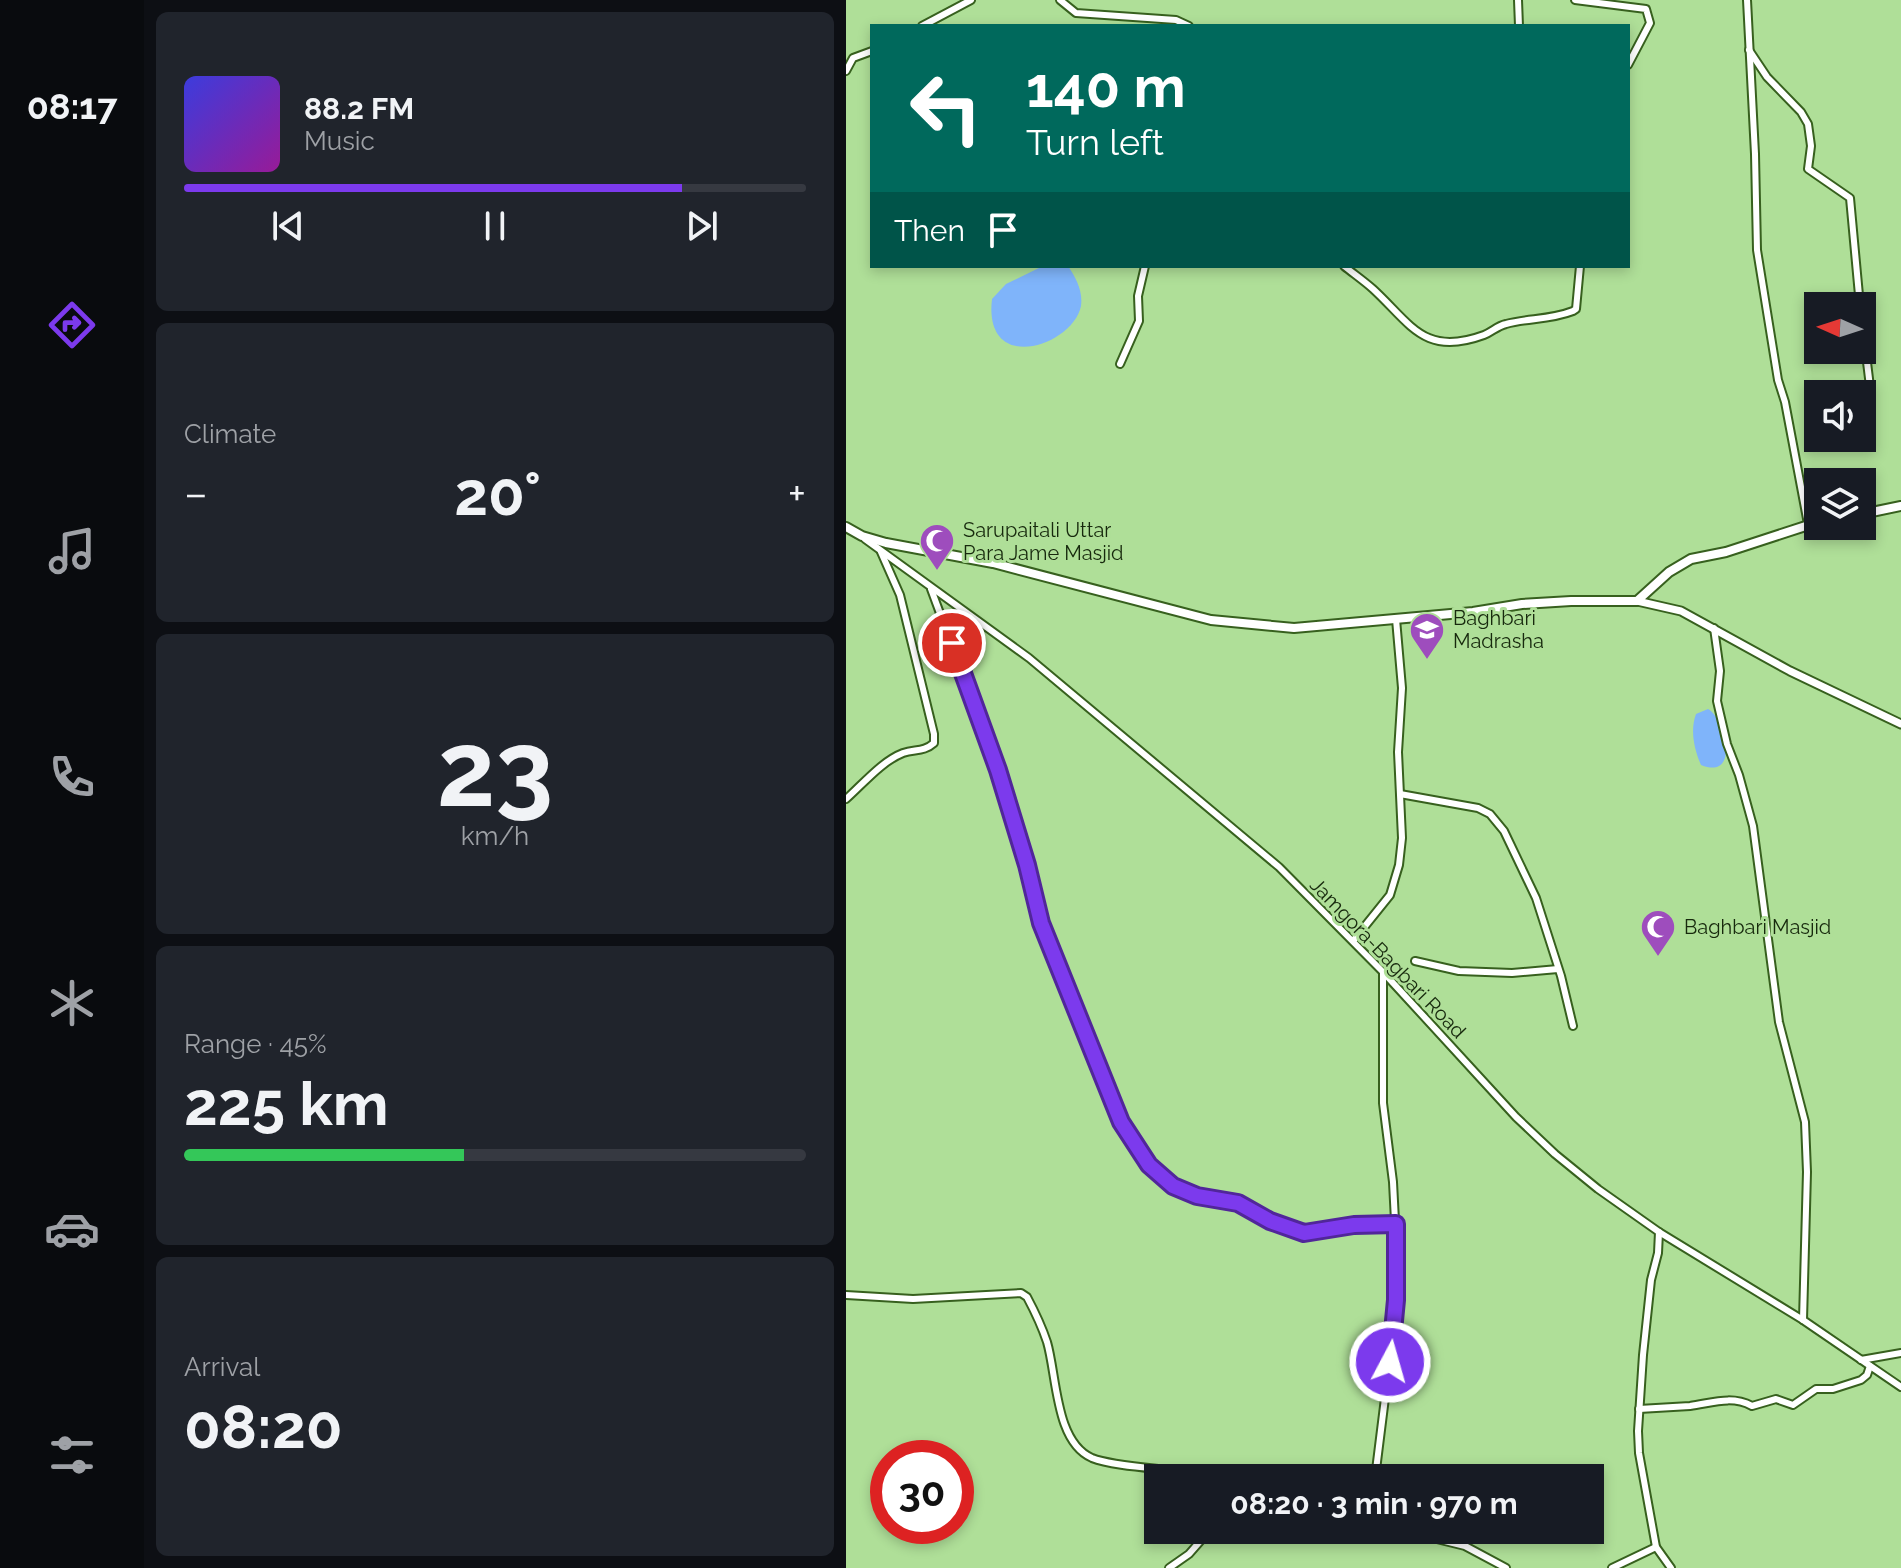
<!DOCTYPE html>
<html lang="en">
<head>
<meta charset="utf-8">
<style>
	:root { --surface:#171b24; --page:#20242c; --text:#f1f3f6; --muted:#9ea1a6; --line:#363941; --accent:#7c3aed }
	body { margin:0; font-family:Raleway,sans-serif; background:var(--page); color:var(--text); height:100vh; display:flex; flex-direction:column; font-size:30px; white-space:nowrap }
	* { box-sizing:border-box; margin:0 }
	p { font-size:26px; color:var(--muted) }
	.icon { flex:none; width:44px; height:44px; fill:none; stroke:currentColor; stroke-width:2; stroke-linecap:round; stroke-linejoin:round }
	.map { position:relative; flex:1; overflow:hidden }
	.side { display:flex; flex-direction:column; gap:12px; padding:12px; background:#0d0f14; width:702px }
	.side>* { flex:none }
	.banner { position:absolute; left:24px; top:24px; width:760px; height:244px; border-radius:0px; box-shadow:0 4px 12px #0003; background:#00695c; color:#fff; overflow:hidden }
	.needle { width:52px; rotate:273deg }
	.tools { position:absolute; left:958px; top:292px; display:grid; gap:16px }
	.tools a { display:grid; place-items:center; width:72px; height:72px; border-radius:0px; background:var(--surface); box-shadow:0 4px 12px #0003; font-size:40px }
	.speed { position:absolute; left:24px; top:1440px; display:flex; gap:16px; font-size:40px; font-weight:700; text-align:center }
	.speed>* { display:grid; place-content:center; width:104px; height:104px; border-radius:50%; background:var(--surface); box-shadow:0 4px 12px #0003; line-height:1 }
	.speed .limit { border:12px solid #d22; background:#fff; color:#111 }
	.pin { position:absolute; display:grid; place-items:center; width:68px; height:68px; color:#fff; margin:-34px; border:4px solid #fff; border-radius:50%; box-shadow:0 2px 8px #0007 }
	.me { position:absolute; width:88px; margin:-44px; rotate:6deg; stroke-linejoin:round; filter:drop-shadow(0 0 6px #0008) }
	.turn { display:flex; align-items:center; gap:28px; height:168px; padding:0 24px; font-size:36px }
	.turn .icon { width:104px; height:104px; stroke-width:2.5 }
	.turn b { display:block; font-size:56px; line-height:68px }
	.then { display:flex; align-items:center; height:76px; padding:0 24px; background:#0003; gap:16px; font-size:30px }
	.big { font-size:60px; font-weight:700; line-height:1.1 }
	.side .card { flex:1; display:flex; flex-direction:column; justify-content:center; gap:12px; min-width:0; padding:0 28px; border-radius:12px; background:var(--page) }
	.side .dial { align-items:center; gap:0 }
	.dial b { font-size:104px; line-height:1 }
	.song { display:flex; align-items:center; gap:24px }
	.cover { width:96px; height:96px; border-radius:12px; background:linear-gradient(135deg,hsl(240 70% 55%),hsl(300 70% 35%)) }
	.played { height:8px; border-radius:4px; background:linear-gradient(90deg,var(--accent) 80%,var(--line) 80%) }
	.keys { display:flex; justify-content:space-around; direction:ltr }
	.heat { display:flex; justify-content:space-between; align-items:center; font-size:44px; direction:ltr }
	.charge { height:12px; border-radius:6px; background:linear-gradient(90deg,#34c759 45%,var(--line) 0) }
	.trip { position:absolute; left:298px; top:1464px; width:460px; height:80px; border-radius:0px; background:var(--surface); box-shadow:0 4px 12px #0003; font-weight:700; line-height:80px; text-align:center }
	main { display:flex; flex:1; min-height:0 }
	.menu { display:flex; flex-direction:column; width:144px; justify-content:space-around; align-items:center; background:#090b0e; color:var(--muted) }
	.menu .icon { width:56px; height:56px }
	.menu .on { color:var(--accent) }
	.menu b { font-size:36px; color:var(--text) }
	.map>svg:first-child { display:block }
</style>
</head>
<body>
<main>
<nav class="menu">
<b>08:17</b>
<svg class="icon on" aria-label="directions" viewBox="0 0 24 24"><path d="M12 3l9 9-9 9-9-9zM9 14v-3h6M13 9l2 2-2 2"/></svg>
<svg class="icon" aria-label="music" viewBox="0 0 24 24"><path d="M9 18V5l10-2v13"/><circle cx="6" cy="18" r="3"/><circle cx="16" cy="16" r="3"/></svg>
<svg class="icon" aria-label="phone" viewBox="0 0 24 24"><path d="M5 4h4l2 5-3 2q2 4 5 5l2-3 5 2v4C11 20 4 13 5 4z"/></svg>
<svg class="icon" aria-label="climate" viewBox="0 0 24 24"><path d="M12 3v18M4 7l16 10M4 17L20 7"/></svg>
<svg class="icon" aria-label="car" viewBox="0 0 24 24"><path d="M5 17H2v-5l4-1 3-4h7l3 4 3 1v5h-3M9 17h6M6 11h13"/><circle cx="7" cy="17" r="2"/><circle cx="17" cy="17" r="2"/></svg>
<svg class="icon" aria-label="filters" viewBox="0 0 24 24"><path d="M4 7h16M4 17h16"/><circle cx="9" cy="7" r="2"/><circle cx="15" cy="17" r="2"/></svg>
</nav>
<section class="side">
<div class="card">
<div class="song"><i class="cover"></i><div><b>88.2 FM</b><p>Music</p></div></div>
<div class="played"></div>
<div class="keys"><svg class="icon" aria-label="previous" viewBox="0 0 24 24"><path d="M18 5L8 12l10 7zM5 5v14"/></svg><svg class="icon" aria-label="pause" viewBox="0 0 24 24"><path d="M8 5v14M16 5v14"/></svg><svg class="icon" aria-label="next" viewBox="0 0 24 24"><path d="M6 5l10 7-10 7zM19 5v14"/></svg></div>
</div>
<div class="card"><p>Climate</p>
<div class="heat"><a>−</a><b class="big">20°</b><a>+</a></div>
</div>
<div class="card dial"><b>23</b><p>km/h</p></div>
<div class="card"><p>Range · 45%</p><b class="big">225 km</b><div class="charge"></div></div>
<div class="card"><p>Arrival</p><b class="big">08:20</b></div>
</section>
<div class="map">
<svg width="1055" height="1568" viewBox="0 0 1055 1568">
	<rect width="100%" height="100%" fill="#afdf98"/>
	<!-- water -->
	<g fill="#7fb4fa">
		<path d="M197 266H222C230 278 237 291 235 306 227 346 137 376 146 299L160 284Z"/>
		<path d="M862 709C879 718 895 781 855 765 848 749 844 730 850 714Z"/>
	</g>
	<g fill="none" stroke-linecap="round" stroke-linejoin="round">
		<defs>
			<g id="minor">
				<path d="M214 0 230 13 330 20 343 26"/>
				<path d="M672 0 673 26"/>
				<path d="M729 0 800 9 804 23 782 65"/>
				<path d="M901 0 909 154 911 250 932 380 939 402 962 524"/>
				<path d="M76 26 125 0"/>
				<path d="M903 50 921 77 955 112 962 124 965 146 962 169 1004 198 1014 306"/>
				<path d="M0 71 7 58 26 51"/>
				<path d="M498 266C508 274 518 281 527 289 565 324 578 357 638 335 646 332 651 326 660 324 682 318 704 320 727 311L730 309 734 266"/>
				<path d="M1016 321 1025 395"/>
				<path d="M274 364 293 321 292 296 299 266"/>
				<path d="M19 539 183 658 433 867 537 972 670 1117 709 1154 752 1189 813 1232 957 1320 1055 1387"/>
				<path d="M85 589 152 770 181 865 195 923 275 1122 303 1165 327 1186 351 1196 392 1203 424 1221 458 1233 468 1230H491L508 1225 550 1224"/>
				<path d="M868 628 874 671 871 701 881 744 893 775 907 826 933 1022 959 1122 961 1172 957 1320"/>
				<path d="M554 794 632 808 644 814 658 831 690 898 715 976 727 1026"/>
				<path d="M0 799C17 784 36 761 57 753 69 749 78 752 88 743V734L54 595 35 552"/>
				<path d="M507 941 544 895 553 865 556 838 552 752 556 688 550 619"/>
				<path d="M569 961 613 971 666 973 712 969"/>
				<path d="M813 1232 812 1253 805 1280 797 1355 792 1431 793 1453 810 1547 825 1568"/>
				<path d="M0 1295 67 1299 175 1293 181 1297C189 1312 196 1327 201 1342 211 1376 209 1442 246 1458 266 1466 308 1468 331 1471L341 1478"/>
				<path d="M1015 1360 1055 1353"/>
				<path d="M793 1409C810 1408 827 1407 844 1406 866 1403 885 1395 906 1406L930 1399 947 1405 970 1389H987L1015 1380 1021 1375 1024 1366"/>
				<path d="M529 1478 547 1334 551 1260 547 1182 537 1103V972"/>
				<path d="M554 1530 619 1546 660 1568"/>
				<path d="M323 1568 343 1554 364 1530"/>
				<path d="M766 1568 810 1547"/>
			</g>
			<path id="tertiary" d="M791 601 835 611 944 671 1055 724"/>
			<g id="secondary">
				<path d="M1016 514 1055 506"/>
				<path d="M0 527 16 536 40 543 147 563 365 620 448 628 627 612 676 604 725 601H791L823 572 845 559 880 552 972 522"/>
			</g>
		</defs>
		<!-- minor casing -->
		<use href="#minor" stroke="#37601e" stroke-width="10"/>
		<!-- tertiary casing -->
		<use href="#tertiary" stroke="#37601e" stroke-width="11"/>
		<!-- secondary casing -->
		<use href="#secondary" stroke="#37601e" stroke-width="12"/>
		<!-- minor -->
		<use href="#minor" stroke="#fff" stroke-width="6"/>
		<!-- tertiary -->
		<use href="#tertiary" stroke="#fff" stroke-width="7"/>
		<!-- secondary -->
		<use href="#secondary" stroke="#fff" stroke-width="8"/>
	</g>
	<g fill="none" stroke-linecap="round" stroke-linejoin="round">
		<defs>
			<path id="route" d="M106 643 152 770 181 865 195 923 275 1122 303 1165 327 1186 351 1196 392 1203 424 1221 458 1233 508 1225 550 1224V1300L544 1362"/>
		</defs>
		<!-- route casing -->
		<use href="#route" stroke="#51269a" stroke-width="20"/>
		<!-- route -->
		<use href="#route" stroke="#7c3aed" stroke-width="14"/>
	</g>
	<!-- icons -->
	<defs>
		<symbol id="mosque-pin" viewBox="-11 -11 22 30"><path d="M0 17L-7.5 6A9.5 9.5 0 1 1 7.5 6Z" fill="#9e4dbd" stroke="#afdf98"/><path d="M3.5-4.9A6 6 0 1 0 3.5 4.9A5 5 0 1 1 3.5-4.9Z" fill="#fff"/></symbol>
		<symbol id="university-pin" viewBox="-11 -11 22 30"><path d="M0 17L-7.5 6A9.5 9.5 0 1 1 7.5 6Z" fill="#9e4dbd" stroke="#afdf98"/><path d="M0-5L7-2L0 1L-7-2ZM-4 1L0 2.5L4 1V4Q0 6-4 4Z" fill="#fff"/></symbol>
	</defs>
	<g fill-rule="evenodd">
		<use href="#mosque-pin" x="71" y="521" width="40" height="54"/>
		<use href="#university-pin" x="561" y="610" width="40" height="54"/>
		<use href="#mosque-pin" x="792" y="907" width="40" height="54"/>
	</g>
	<g text-anchor="middle" stroke-width="6" stroke-linejoin="round" paint-order="stroke">
		<!-- poi labels -->
		<g font-size="20" fill="#17290d" stroke="#afdf98" text-anchor="start">
			<text x="117" y="537">Sarupaitali Uttar<tspan x="117" dy="23">Para Jame Masjid</tspan></text>
			<text x="607" y="625">Baghbari<tspan x="607" dy="23">Madrasha</tspan></text>
			<text x="838" y="934">Baghbari Masjid</text>
		</g>
		<!-- street labels -->
		<g font-size="20" fill="#17290d" stroke="#afdf98">
			<text transform="translate(542 958) rotate(46)" y="7">Jamgora-Bagbari Road</text>
		</g>
	</g>
</svg>
<div class="tools">
<a><svg class="needle" viewBox="-14 -14 28 28"><path d="M0-13l5 13h-10z" fill="#e53935"/><path d="M0 13l5-13h-10z" fill="#9ea1a6"/></svg></a>
<a><svg class="icon" aria-label="sound" viewBox="0 0 24 24"><path d="M4 9h4l5-4v14l-5-4H4zM17 9q2 3 0 6"/></svg></a>
<a><svg class="icon" aria-label="layers" viewBox="0 0 24 24"><path d="M12 4l9 5-9 5-9-5zM3 14l9 5 9-5"/></svg></a>
</div>
<div class="speed"><div class="limit">30</div></div>
<div class="pin" style="left:106px;top:643px;background:#d93025"><svg class="icon" aria-label="arrive" viewBox="0 0 24 24"><path d="M6 21V4h12l-3 4 3 4H6"/></svg></div>
<svg class="me" style="left:544px;top:1362px" viewBox="-20 -20 40 40"><circle r="17" fill="#7c3aed" stroke="#fff" stroke-width="3"/><path d="M0-11L8 9 0 5-8 9z" fill="#fff"/></svg>
<div class="trip">08:20 · 3 min · 970 m</div>
<div class="banner">
<div class="turn"><svg class="icon" aria-label="left" viewBox="0 0 24 24"><path d="M17 20v-9H6M10 6l-5 5 5 5"/></svg><div><b>140 m</b>Turn left</div></div>
<div class="then">Then<svg class="icon" aria-label="arrive" viewBox="0 0 24 24"><path d="M6 21V4h12l-3 4 3 4H6"/></svg></div>
</div>
</div>
</main>
</body>
</html>
